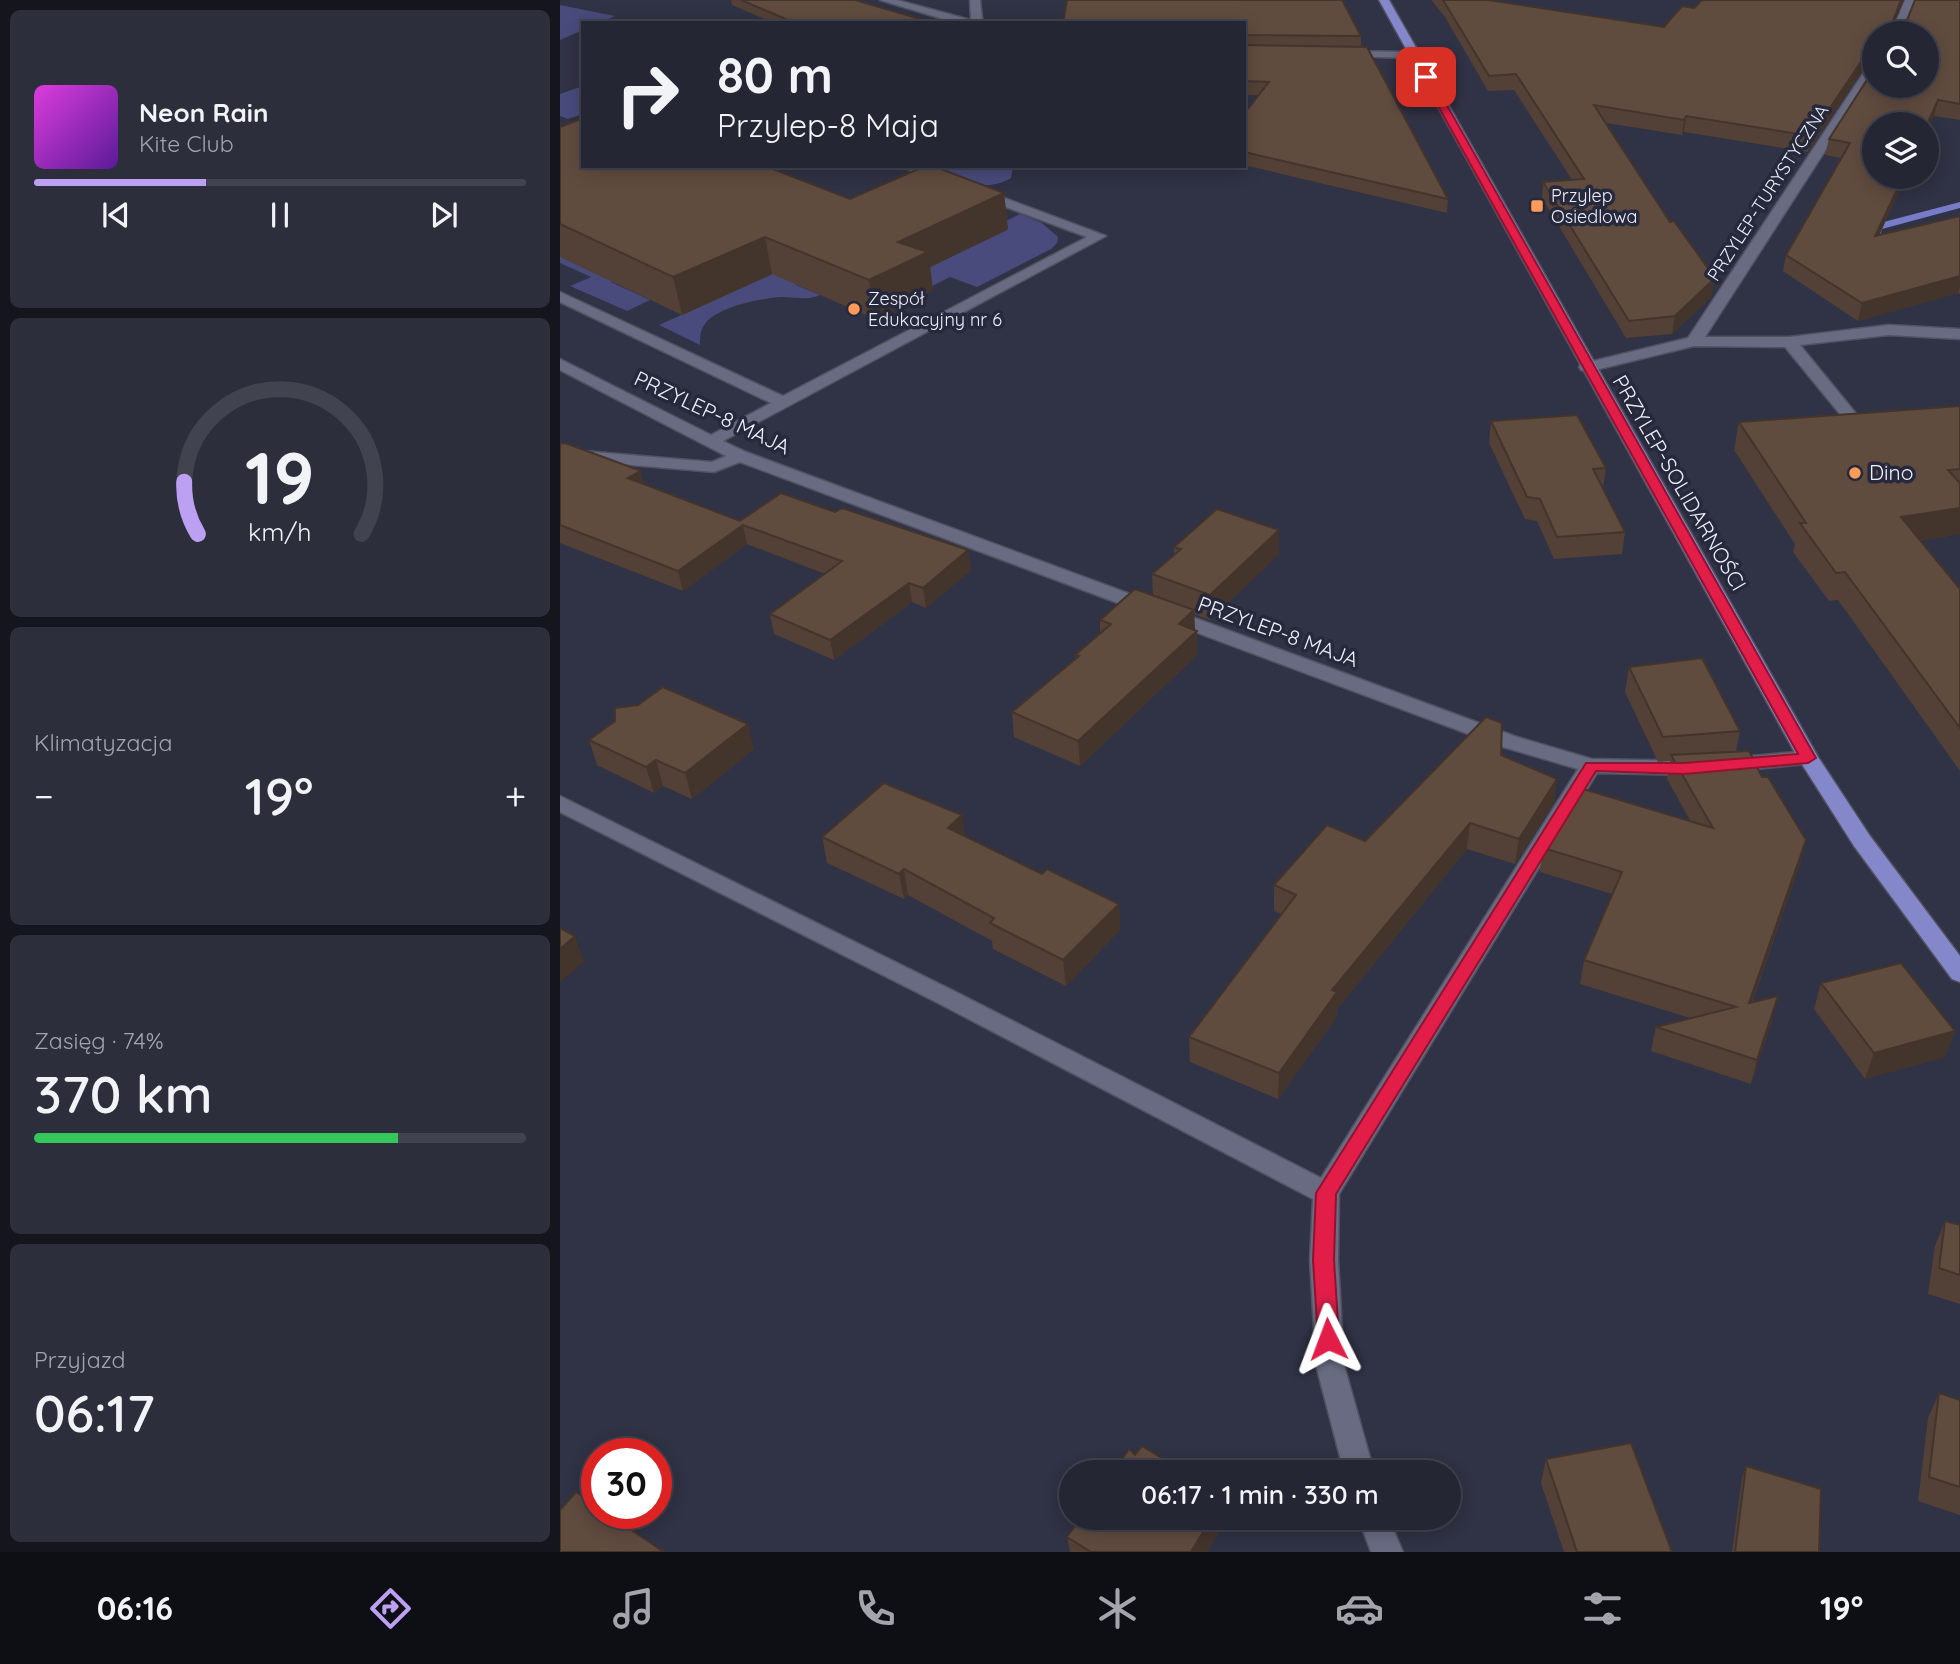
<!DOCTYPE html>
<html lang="pl">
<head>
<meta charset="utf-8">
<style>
	:root { --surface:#242634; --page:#2c2e3c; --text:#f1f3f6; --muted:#a3a5ac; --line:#41434f; --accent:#bca0f2 }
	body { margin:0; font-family:Quicksand,sans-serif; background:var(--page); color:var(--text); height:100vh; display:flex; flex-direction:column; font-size:26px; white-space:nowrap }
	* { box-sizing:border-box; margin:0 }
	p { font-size:23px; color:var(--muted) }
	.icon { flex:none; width:38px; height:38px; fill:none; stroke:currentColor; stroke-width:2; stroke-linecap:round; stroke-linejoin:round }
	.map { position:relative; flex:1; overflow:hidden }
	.side { display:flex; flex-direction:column; gap:10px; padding:10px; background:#14151d; width:560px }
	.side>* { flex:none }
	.top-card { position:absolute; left:21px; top:21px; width:665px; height:147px; border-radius:0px; box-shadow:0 4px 18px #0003,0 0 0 2px var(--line); background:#242634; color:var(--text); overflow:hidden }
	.controls { position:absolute; left:1302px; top:21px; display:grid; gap:14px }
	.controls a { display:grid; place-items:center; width:77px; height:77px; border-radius:50%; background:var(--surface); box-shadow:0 4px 18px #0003,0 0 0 2px var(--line); font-size:35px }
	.speed { position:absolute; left:21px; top:1438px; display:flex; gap:14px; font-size:35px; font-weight:700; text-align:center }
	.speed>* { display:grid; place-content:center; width:91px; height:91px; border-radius:50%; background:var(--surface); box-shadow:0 4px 18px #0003,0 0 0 2px var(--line); line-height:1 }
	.speed .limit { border:10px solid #d22; background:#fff; color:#111 }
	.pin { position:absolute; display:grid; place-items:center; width:60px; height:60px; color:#fff; margin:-30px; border-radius:14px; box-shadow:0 4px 10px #0006 }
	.me { position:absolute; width:77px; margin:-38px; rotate:357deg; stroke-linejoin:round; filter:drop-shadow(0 0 5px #0008) }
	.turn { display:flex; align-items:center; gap:24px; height:147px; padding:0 21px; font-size:32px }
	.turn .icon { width:91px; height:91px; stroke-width:2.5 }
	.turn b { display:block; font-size:49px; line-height:60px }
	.big { font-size:52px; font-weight:600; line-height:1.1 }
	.side .widget { flex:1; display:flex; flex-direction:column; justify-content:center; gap:10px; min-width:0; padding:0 24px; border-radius:10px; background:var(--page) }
	.side .dial { align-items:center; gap:0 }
	.dial svg { height:182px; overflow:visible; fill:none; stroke:var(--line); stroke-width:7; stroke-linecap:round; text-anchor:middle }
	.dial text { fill:var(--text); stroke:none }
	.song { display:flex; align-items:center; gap:21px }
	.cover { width:84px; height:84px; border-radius:10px; background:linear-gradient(135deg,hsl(300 70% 55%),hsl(270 70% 35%)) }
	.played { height:7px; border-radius:4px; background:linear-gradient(90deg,var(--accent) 35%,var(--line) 35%) }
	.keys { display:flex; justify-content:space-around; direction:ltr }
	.heat { display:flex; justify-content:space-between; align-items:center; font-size:38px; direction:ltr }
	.charge { height:10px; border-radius:5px; background:linear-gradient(90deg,#34c759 74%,var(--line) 0) }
	.trip { position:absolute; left:499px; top:1460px; width:402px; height:70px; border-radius:35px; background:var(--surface); box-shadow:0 4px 18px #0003,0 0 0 2px var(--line); font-weight:600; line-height:70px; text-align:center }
	.tab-bar { display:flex; height:112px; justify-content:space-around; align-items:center; background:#0e0f15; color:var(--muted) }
	.tab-bar .icon { width:49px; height:49px }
	.tab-bar .current { color:var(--accent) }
	.tab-bar b { font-size:32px; color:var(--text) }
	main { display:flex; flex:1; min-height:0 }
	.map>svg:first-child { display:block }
</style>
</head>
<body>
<main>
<section class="side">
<div class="widget">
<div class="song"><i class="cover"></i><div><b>Neon Rain</b><p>Kite Club</p></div></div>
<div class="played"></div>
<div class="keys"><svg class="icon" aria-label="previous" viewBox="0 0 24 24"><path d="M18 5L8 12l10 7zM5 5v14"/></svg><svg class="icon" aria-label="pause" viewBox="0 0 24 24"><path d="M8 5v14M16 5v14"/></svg><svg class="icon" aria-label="next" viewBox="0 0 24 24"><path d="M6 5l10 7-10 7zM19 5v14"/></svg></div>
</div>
<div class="widget dial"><svg viewBox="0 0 100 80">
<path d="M14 69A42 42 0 1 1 86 69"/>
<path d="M14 69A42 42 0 0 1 8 46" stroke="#bca0f2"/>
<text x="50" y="56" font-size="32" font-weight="700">19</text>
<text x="50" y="72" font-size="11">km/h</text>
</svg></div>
<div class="widget"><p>Klimatyzacja</p>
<div class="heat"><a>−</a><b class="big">19°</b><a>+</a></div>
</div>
<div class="widget"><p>Zasięg · 74%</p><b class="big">370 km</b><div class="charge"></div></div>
<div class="widget"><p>Przyjazd</p><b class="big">06:17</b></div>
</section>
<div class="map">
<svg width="1400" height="1552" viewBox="0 0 1400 1552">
	<rect width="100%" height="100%" fill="#303245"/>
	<!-- green -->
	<g fill="#484b7b">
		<path d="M0 5 55 16 40 23H23V30L0 40Z"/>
		<path d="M23 86V114L8 119 0 116V94Z"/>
		<path d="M369 166H453L451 178C423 195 397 177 369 166Z"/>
		<path d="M460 214 482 223 498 237 497 243 491 249 417 287 390 277 368 288 345 279 447 230 438 225Z"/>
		<path d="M166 232 51 282 90 300 67 311 10 286 31 277 0 263V253Z"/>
		<path d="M239 262 236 285 260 295C248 301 235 297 222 297 202 298 157 307 145 324 140 330 140 338 140 345L99 325Z"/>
	</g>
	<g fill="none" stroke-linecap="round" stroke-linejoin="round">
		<!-- stream -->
		<path fill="#787bc8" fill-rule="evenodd" d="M1400 202V208L1322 229 1318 244 1308 242 1312 225Z"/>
		<defs>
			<g id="minor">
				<path d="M320 0H337L411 20 410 0H420L422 18 425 23H396Z"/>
				<path d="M1345 0H1355L1341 33H1331Z"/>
				<path d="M782 51 854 52 860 55 854 58 778 56 776 54Z"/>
				<path d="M1314 62V75L1145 337H1229L1329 325 1400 329V339L1329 335 1240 345 1298 416 1290 421 1284 419 1225 347 1134 346 1027 372 1021 370 1019 367 1021 364 1128 338 1308 66Z"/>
				<path d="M341 166H360L389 179 382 183 377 182Z"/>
				<path d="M418 188 546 236 163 441 186 452 957 737 1032 759 1135 761 1142 763 1145 768 1142 773 1135 775 1037 773 779 1194 778 1260 784 1365 814 1472H784L756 1365 750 1260 753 1199 378 1003 0 812V796L394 991 761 1178 1018 769 943 747 180 462 154 472 0 459V449L152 462 166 456 0 370V359L151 435 211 403 0 302V292L223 396 527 237 413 195V189Z"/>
				<path d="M1248 751 1255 753 1258 758 1255 763 1167 772 1160 770 1157 765 1160 760 1167 758Z"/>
				<path d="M798 1517H828L843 1552H811Z"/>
			</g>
			<path id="major" d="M819 0H829L1258 757 1310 836 1400 956V982L1392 979 1294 846 1238 758Z"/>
		</defs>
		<!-- minor casing -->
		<use href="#minor" stroke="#505161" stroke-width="3"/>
		<!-- major casing -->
		<use href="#major" stroke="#505161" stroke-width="3"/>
		<!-- minor -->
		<use href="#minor" fill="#696b82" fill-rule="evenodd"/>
		<!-- major -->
		<use href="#major" fill="#8487ca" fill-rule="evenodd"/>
	</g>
	<!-- wall -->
	<g fill="#534036">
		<path d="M171 0H295L374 23H214L172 5Z"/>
		<path d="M871 0H928L1104 27 1134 8 1142 0H1344L1335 20H1347L1400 0V120L1374 116 1319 235 1400 216V294L1398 293 1298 321 1223 271 1226 255 1281 158 1265 155 1269 139 1367 86 1314 33 1306 65 1248 152 1124 132 1122 135 1046 123 1152 296 1112 334 1066 338 982 198 983 182 1012 180 954 90 928 91 885 17Z"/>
		<path d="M684 23 801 36V47L888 199 887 213 684 165V114L699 95H684Z"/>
		<path d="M0 127 290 199 444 193 448 229 370 267 373 290 315 319 212 274 122 315 0 257Z"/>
		<path d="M1400 406V534L1360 541 1400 589V771L1278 600 1269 601 1233 552 1235 544 1174 450 1179 422Z"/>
		<path d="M931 421 1046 468 1043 488 1065 532 1062 554 994 559 977 521 965 519 929 443Z"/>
		<path d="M0 443 84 484 180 521 275 512 408 550 411 570 366 608 352 602 274 660 214 634 210 614 265 574 187 544 123 591 0 543Z"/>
		<path d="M719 530V554L650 620 634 614 637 655 520 766 454 737 452 712 516 658 515 655 540 633V620L593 595 592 574 614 555V547Z"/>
		<path d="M1069 667 1180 731 1176 752 1202 777 1246 840 1240 864 1192 1003 1212 1020 1191 1084 1091 1051 1096 1027 1130 1018 1020 984 1024 960 1052 894 980 872 983 848 1131 822 1107 779 1110 761 1098 762 1065 692Z"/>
		<path d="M29 740 194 749 132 799 103 786 94 793 37 765Z"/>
		<path d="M941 755 997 779 993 804 955 864 907 849 777 1009 776 1018 718 1099 630 1062 629 1037 721 914 714 911V885L805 841Z"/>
		<path d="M402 815 405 837 482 874 559 904 560 930 506 986 433 949 432 941 348 895 344 899 267 863 262 837Z"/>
		<path d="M1261 983 1395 1031 1385 1057 1305 1079 1254 1009Z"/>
		<path d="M1385 1221 1400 1225V1304L1368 1294 1375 1246Z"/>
		<path d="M1379 1393 1400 1400V1515L1358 1501 1368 1418Z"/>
		<path d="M986 1459 1112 1552H1004L981 1483Z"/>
		<path d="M1186 1466 1259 1552H1172L1182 1478Z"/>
		<path d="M521 1517H660V1529L647 1552H510L507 1537Z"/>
	</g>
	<!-- shaded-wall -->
	<g fill="#43342c">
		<path d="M1341 0H1344L1330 33 1333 21Z"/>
		<path d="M1314 47V59L1306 65 1248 152 1251 136 1309 50Z"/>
		<path d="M1378 100 1374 116 1367 132V125Z"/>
		<path d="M1126 116 1124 132 1122 135 1124 120Z"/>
		<path d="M1343 177H1346L1311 253 1315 236Z"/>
		<path d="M444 193 448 229 370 267 373 290 315 319 309 280 338 242Z"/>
		<path d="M205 237 212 274 122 315 113 277Z"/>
		<path d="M1400 276V286L1398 293 1298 321 1302 303Z"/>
		<path d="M1155 278 1152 296 1112 334 1115 316Z"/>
		<path d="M81 471 85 490 68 478Z"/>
		<path d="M1400 508V534L1333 546 1341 517Z"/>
		<path d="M183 525 187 544 123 591 118 571Z"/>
		<path d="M719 530V554L650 620V595Z"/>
		<path d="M408 550 411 570 366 608 363 588Z"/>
		<path d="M349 583 352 602 274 660 270 640Z"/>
		<path d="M634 610 635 632 637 631V655L520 766 518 741 619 624Z"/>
		<path d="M188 724 194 749 132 799 125 773Z"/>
		<path d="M96 760 103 786 94 793 86 767Z"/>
		<path d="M997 779 993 804 955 864 959 839Z"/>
		<path d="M402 815 406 841 388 828Z"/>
		<path d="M910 823 907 849 777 1009 776 1018 718 1099 719 1073 772 990Z"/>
		<path d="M1246 840 1240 864 1183 1027 1189 1003Z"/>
		<path d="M344 869 348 895 344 899 339 874Z"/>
		<path d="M559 904 560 930 506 986 503 960Z"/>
		<path d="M15 936 24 962 0 982V949Z"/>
		<path d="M1218 996 1212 1020 1191 1084 1197 1060Z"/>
		<path d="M1395 1031 1385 1057 1305 1079 1314 1053Z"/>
		<path d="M652 1517H660V1529L647 1552H631Z"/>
	</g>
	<!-- building -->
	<g fill="#604b3f" stroke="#43342c" stroke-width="2">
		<path d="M181 0H295L374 23H235Z"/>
		<path d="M507 0H782L801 36 684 35V23H503Z"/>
		<path d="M883 0H928L1104 27 1122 6 1134 8 1142 0H1341L1333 21 1347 20 1355 0H1400V104L1378 100 1367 125 1314 124V177H1343L1315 236 1400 216V276L1302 303 1226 255 1290 143 1269 139 1314 69V86H1367V33H1314V47L1309 50 1251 136 1126 116 1124 120 1034 105 1110 222 1114 221 1155 278 1115 316 1069 321 983 182 1024 179 956 74 929 76Z"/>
		<path d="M684 45 807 47 888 199 684 152V114L709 82 684 81Z"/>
		<path d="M23 118V166H205L290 199 365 166H373L444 193 338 242 368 252 309 280 205 237 113 277 0 224V127Z"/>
		<path d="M1400 406V469L1388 470 1400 483V508L1341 517 1400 589V728L1285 572 1276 573 1240 523H1246L1179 422Z"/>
		<path d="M1017 415 1046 468 1033 469 1065 532 997 537 980 499 967 497 931 421Z"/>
		<path d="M0 443 8 444 81 471 68 478 180 521 221 493 275 512 282 508 408 550 363 588 349 583 270 640 210 614 282 561 183 525 118 571 0 525Z"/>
		<path d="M657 509 719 530 650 595 592 574 621 549 614 547Z"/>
		<path d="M575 589 634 610 619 624 637 631 518 741 452 712 519 656 515 655 551 624 540 620Z"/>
		<path d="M1142 658 1180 731 1103 737 1069 667Z"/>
		<path d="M103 687 188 724 125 773 96 760 86 767 29 740 55 721V708L78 705Z"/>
		<path d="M926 717 942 723 941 755 997 779 959 839 910 823 772 990 777 992 719 1073 629 1037 736 895 714 885 767 825 805 841Z"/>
		<path d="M1189 751 1202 777H1208L1246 840 1189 1003 1218 996 1197 1060 1096 1027 1176 1007 1024 960 1062 872 983 848 1020 788 1153 828 1111 755Z"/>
		<path d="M324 783 402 815 388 828 482 874 487 869 559 904 503 960 430 923 434 918 344 869 339 874 262 837Z"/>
		<path d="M0 928 15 936 0 949Z"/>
		<path d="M1341 963 1395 1031 1314 1053 1261 983Z"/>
		<path d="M1385 1221 1400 1225V1275L1379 1268Z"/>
		<path d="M1379 1393 1400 1400V1487L1369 1477Z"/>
		<path d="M1071 1443 1112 1552H1017L986 1459Z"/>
		<path d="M582 1446 625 1472H553L569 1449 575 1455Z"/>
		<path d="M1186 1466 1261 1489 1259 1552H1175Z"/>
		<path d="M16 1492 37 1506V1514H48L104 1552H0V1510Z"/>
		<path d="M521 1517H652L631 1552H531L507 1537Z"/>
	</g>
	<!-- route -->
	<path fill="#e11d48" stroke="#92132f" stroke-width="2" d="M866 75 871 77 1256 758 1248 763 1124 774 1036 771 776 1194 774 1260 779 1339 776 1345 768 1348 761 1345 758 1339 753 1260 756 1193 1026 763H1124L1238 754 862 77Z"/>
	<!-- markers -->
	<g fill="#fe9b59" stroke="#26283b" stroke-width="2.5">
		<rect x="970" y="199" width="14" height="14" rx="3.5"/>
		<circle cx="294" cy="309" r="7"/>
		<circle cx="1295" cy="473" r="7"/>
	</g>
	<g text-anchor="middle" stroke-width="7" stroke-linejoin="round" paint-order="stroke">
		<!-- far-street labels -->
		<g font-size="18" fill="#eeeffc" stroke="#26283b">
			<text transform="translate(1208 193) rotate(-57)" y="6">PRZYLEP-TURYSTYCZNA</text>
		</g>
		<!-- far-poi labels -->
		<g font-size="18" fill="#eeeffc" stroke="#26283b" text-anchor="start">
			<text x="991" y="202">Przylep<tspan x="991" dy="21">Osiedlowa</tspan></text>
			<text x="308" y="305">Zespół<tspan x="308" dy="21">Edukacyjny nr 6</tspan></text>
		</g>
		<!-- street labels -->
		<g font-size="21" fill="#eeeffc" stroke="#26283b">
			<text transform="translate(152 413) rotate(25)" y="7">PRZYLEP-8 MAJA</text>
			<text transform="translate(1119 483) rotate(60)" y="7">PRZYLEP-SOLIDARNOŚCI</text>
			<text transform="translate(718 632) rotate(20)" y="7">PRZYLEP-8 MAJA</text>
		</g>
		<!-- poi labels -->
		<g font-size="21" fill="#eeeffc" stroke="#26283b" text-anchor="start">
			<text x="1309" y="480">Dino</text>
		</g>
	</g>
</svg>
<div class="controls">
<a><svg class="icon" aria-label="search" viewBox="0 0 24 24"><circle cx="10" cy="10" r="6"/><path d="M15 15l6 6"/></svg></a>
<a><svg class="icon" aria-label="layers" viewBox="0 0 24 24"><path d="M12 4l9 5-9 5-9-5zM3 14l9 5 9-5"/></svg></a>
</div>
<div class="speed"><div class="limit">30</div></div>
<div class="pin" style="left:866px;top:77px;background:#d93025"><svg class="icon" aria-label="arrive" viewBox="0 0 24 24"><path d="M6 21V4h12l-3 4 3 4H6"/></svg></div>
<svg class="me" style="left:768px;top:1339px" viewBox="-20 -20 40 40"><path d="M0-17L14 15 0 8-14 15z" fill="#e11d48" stroke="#fff" stroke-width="4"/></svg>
<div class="trip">06:17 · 1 min · 330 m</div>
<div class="top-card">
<div class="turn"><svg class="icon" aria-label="right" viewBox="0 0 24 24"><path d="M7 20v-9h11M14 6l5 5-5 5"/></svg><div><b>80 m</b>Przylep-8 Maja</div></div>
</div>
</div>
</main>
<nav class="tab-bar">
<b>06:16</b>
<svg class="icon current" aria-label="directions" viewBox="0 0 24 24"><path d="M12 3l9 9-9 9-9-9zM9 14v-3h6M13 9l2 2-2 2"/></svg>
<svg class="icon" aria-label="music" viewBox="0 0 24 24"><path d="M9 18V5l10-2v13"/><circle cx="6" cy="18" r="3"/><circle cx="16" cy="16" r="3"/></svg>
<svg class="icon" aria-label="phone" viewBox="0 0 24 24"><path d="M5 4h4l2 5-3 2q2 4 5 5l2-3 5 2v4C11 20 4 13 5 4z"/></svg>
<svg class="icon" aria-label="climate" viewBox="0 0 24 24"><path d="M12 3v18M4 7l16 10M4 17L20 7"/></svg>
<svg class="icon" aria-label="car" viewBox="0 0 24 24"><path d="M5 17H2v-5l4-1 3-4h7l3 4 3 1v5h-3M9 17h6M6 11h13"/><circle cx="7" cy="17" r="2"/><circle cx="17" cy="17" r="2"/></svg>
<svg class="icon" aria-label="filters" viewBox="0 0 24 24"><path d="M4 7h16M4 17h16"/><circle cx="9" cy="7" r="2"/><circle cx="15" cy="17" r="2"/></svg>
<b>19°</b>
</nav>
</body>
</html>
